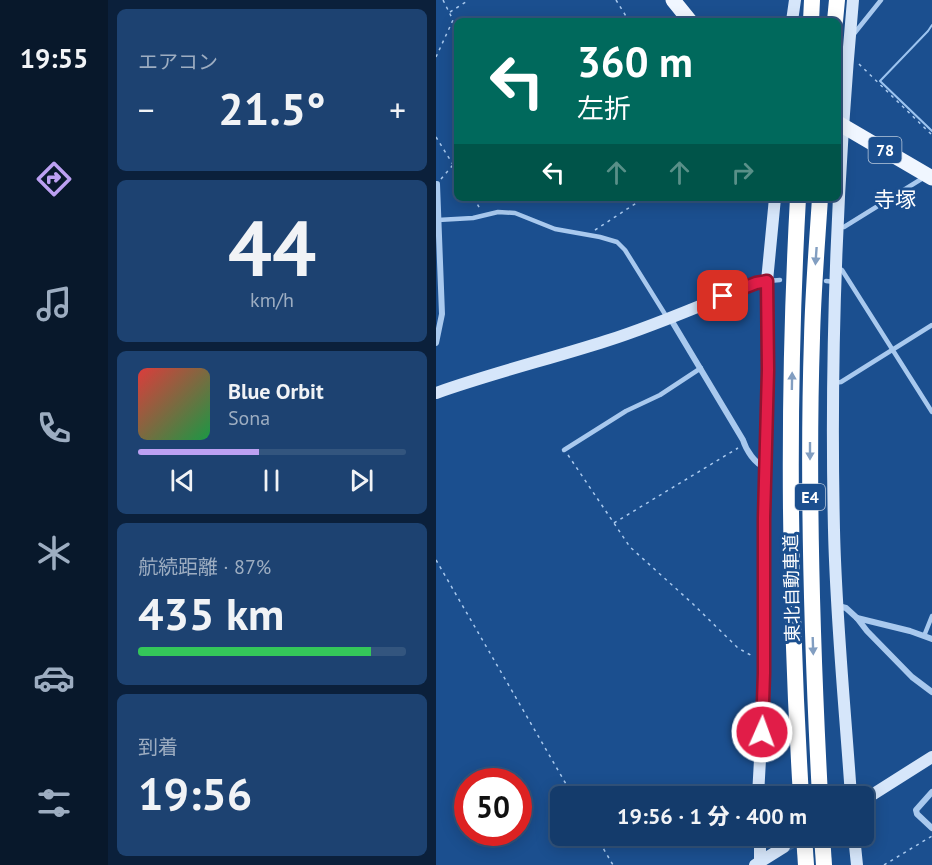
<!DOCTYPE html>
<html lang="ja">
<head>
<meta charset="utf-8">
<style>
	:root { --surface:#143b6b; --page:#1d4271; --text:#f1f3f6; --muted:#9dadc1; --line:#33557e; --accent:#bca0f2 }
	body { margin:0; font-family:"PT Sans","Noto Sans JP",sans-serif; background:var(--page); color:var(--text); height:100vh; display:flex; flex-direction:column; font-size:22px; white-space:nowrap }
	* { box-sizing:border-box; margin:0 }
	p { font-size:20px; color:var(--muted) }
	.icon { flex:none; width:33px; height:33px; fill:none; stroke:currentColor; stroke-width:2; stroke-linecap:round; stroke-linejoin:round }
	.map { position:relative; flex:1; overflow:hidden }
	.details { display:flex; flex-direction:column; gap:9px; padding:9px; background:#0b203b; width:328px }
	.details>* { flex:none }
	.hud { position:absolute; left:18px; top:18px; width:387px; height:183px; border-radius:9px; box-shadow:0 3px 15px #0003,0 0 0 2px var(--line); background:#00695c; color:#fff; overflow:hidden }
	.speed { position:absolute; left:18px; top:768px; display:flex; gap:12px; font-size:30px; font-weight:700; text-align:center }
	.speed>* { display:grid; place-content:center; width:78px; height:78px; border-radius:50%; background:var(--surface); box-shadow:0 3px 15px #0003,0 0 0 2px var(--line); line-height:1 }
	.speed .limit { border:9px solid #d22; background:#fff; color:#111 }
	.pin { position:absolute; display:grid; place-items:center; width:51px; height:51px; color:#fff; margin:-26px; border-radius:12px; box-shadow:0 3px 9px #0006 }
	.me { position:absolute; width:66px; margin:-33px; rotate:2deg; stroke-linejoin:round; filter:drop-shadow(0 0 4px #0008) }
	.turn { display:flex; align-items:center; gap:21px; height:126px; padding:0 24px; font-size:27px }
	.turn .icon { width:78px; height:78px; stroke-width:2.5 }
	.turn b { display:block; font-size:42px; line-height:51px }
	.lanes { display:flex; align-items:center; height:57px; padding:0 24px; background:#0003; justify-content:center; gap:30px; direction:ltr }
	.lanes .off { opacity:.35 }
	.big { font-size:45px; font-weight:800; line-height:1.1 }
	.details .widget { flex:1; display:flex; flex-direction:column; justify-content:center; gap:9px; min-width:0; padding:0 21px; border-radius:9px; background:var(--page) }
	.details .dial { align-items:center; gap:0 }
	.dial b { font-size:78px; line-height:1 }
	.song { display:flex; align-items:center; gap:18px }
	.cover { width:72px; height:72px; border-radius:9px; background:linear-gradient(135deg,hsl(0 70% 55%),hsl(140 70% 35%)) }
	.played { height:6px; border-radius:3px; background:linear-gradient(90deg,var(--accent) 45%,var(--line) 45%) }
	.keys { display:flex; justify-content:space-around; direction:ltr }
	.heat { display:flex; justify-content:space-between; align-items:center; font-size:33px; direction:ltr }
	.charge { height:9px; border-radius:4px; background:linear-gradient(90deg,#34c759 87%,var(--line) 0) }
	.trip { position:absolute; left:114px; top:786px; width:324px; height:60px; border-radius:9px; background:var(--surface); box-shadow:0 3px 15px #0003,0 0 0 2px var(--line); font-weight:800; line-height:60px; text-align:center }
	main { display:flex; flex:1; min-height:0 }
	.tabs { display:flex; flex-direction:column; width:108px; justify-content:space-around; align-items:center; background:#08182b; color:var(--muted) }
	.tabs .icon { width:42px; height:42px }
	.tabs .on { color:var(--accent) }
	.tabs b { font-size:27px; color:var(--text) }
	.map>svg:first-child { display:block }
</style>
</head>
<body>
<main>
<nav class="tabs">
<b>19:55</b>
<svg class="icon on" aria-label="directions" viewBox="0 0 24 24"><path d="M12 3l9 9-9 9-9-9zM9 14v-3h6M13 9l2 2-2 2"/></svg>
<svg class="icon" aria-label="music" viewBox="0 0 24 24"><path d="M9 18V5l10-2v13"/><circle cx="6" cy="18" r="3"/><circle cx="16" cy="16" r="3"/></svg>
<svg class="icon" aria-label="phone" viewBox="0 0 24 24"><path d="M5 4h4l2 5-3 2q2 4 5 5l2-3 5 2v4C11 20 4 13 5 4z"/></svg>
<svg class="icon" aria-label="climate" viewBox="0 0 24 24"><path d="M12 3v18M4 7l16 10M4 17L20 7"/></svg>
<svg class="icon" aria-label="car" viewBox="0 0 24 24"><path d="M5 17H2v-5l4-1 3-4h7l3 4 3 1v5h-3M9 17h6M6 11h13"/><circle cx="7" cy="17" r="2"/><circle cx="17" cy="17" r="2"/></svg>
<svg class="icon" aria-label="filters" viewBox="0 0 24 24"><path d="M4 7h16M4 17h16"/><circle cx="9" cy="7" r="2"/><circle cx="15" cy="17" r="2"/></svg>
</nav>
<section class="details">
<div class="widget"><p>エアコン</p>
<div class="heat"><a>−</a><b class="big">21.5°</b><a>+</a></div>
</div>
<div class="widget dial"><b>44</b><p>km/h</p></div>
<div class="widget">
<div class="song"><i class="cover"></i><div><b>Blue Orbit</b><p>Sona</p></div></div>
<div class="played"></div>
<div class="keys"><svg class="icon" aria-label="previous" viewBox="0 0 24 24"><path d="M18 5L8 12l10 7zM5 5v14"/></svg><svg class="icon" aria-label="pause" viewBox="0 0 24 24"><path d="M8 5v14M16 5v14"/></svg><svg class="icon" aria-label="next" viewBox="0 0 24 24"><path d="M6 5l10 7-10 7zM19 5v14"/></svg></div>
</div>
<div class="widget"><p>航続距離 · 87%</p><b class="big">435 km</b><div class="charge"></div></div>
<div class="widget"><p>到着</p><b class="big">19:56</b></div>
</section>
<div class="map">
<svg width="496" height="865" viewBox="0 0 496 865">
	<rect width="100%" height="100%" fill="#1b4f8f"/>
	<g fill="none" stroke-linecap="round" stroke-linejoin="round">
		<!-- stream -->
		<path stroke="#9cc4f0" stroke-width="2" d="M496 25 492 31 444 81 496 131"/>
		<!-- secondary-tunnel -->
		<path stroke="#3d69a0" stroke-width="12" stroke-dasharray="12 6" stroke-linecap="butt" d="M348 847 367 836"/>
		<!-- path -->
		<g stroke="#a9c9ee" stroke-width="1.5" stroke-dasharray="3 4.5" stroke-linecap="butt">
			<path d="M180 0 193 21"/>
			<path d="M14 12 33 0"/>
			<path d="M0 57 17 20 7 0"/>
			<path d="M423 64 496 135"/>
			<path d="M0 137 21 171"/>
			<path d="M5 179 17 165 21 163"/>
			<path d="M38 198 44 209"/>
			<path d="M159 230 208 198"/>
			<path d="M132 455 194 547 257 604 302 648 318 657"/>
			<path d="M178 523 302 448"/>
			<path d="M0 560 137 796"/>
			<path d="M160 836 177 865"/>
			<path d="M448 865 496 836"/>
		</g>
		<!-- lane -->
		<g stroke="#a9c9ee" stroke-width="4.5">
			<path d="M417 35 445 0"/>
			<path d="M2 220 37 218 62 212 79 213 119 229 164 237 181 242 189 250 232 319"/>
			<path d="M402 227H408L487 178"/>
			<path d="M403 268 406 270 496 412"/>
			<path d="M332 281 344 280"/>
			<path d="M390 281 399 282"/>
			<path d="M398 383 405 382 496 325"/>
			<path d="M128 450 190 411 224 395 265 368"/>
			<path d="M488 636 496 616"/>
		</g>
		<!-- street -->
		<g stroke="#a9c9ee" stroke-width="6">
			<path d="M0 184H1L6 314 0 343"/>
			<path d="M234 318 307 440C310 450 319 464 329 467"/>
			<path d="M402 606 410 608 421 618 431 631 476 677 496 692"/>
			<path d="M421 618 474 631 496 639"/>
			<path d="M496 792 480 810 481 814 496 828"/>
		</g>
		<!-- secondary -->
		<g stroke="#d6e6fa" stroke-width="12">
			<path d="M356 21 359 0"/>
			<path d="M0 393C56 373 114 359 170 341 221 325 270 303 320 283L331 281"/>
			<path d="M322 796 328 686V518L332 370 331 281 339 198"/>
			<path d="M415 796C409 708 400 619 398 530 394 353 401 176 417 0"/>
			<path d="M428 800 496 757"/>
			<path d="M324 836V865"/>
			<path d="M418 836 421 865"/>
			<path d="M319 865 348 847"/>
		</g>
		<!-- primary -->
		<path stroke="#f0f6ff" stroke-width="15" d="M237 0 254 21"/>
		<!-- highway -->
		<g stroke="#fff" stroke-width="16">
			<path d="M375 21 376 0"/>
			<path d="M399 21 401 0"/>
			<path d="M362 198C351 397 353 597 365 796"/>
			<path d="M384 796C376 644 371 491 376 338 377 292 381 245 384 198"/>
			<path d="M368 836 370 865"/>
			<path d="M386 836 388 865"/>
		</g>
		<!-- primary-bridge -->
		<path stroke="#f0f6ff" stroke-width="15" d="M402 123 496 178"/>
	</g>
	<!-- one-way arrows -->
	<defs><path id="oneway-solid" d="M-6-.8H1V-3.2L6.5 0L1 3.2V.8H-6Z" transform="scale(1.5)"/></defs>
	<g fill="#829ec1">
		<use href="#oneway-solid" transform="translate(380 256) rotate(94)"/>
		<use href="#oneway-solid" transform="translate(356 381) rotate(-89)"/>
		<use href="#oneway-solid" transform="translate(374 451) rotate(90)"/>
		<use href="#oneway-solid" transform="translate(377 646) rotate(88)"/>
	</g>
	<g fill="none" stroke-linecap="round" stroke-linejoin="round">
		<defs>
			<path id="route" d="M287 296 320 283 331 281 332 370 328 518V673L326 732"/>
		</defs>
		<!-- route casing -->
		<use href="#route" stroke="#92132f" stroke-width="15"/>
		<!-- route -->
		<use href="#route" stroke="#e11d48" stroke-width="10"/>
	</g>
	<g text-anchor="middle" stroke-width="6" stroke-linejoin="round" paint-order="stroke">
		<!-- shield labels -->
		<g fill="#1b4f8f" stroke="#bbcadd" stroke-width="1.5">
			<rect x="432.5" y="137" width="33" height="26" rx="4.5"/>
			<rect x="359" y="484" width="30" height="26" rx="4.5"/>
		</g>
		<g font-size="16" font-weight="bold" fill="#fff">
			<text x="449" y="156">78</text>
			<text x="374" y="503">E4</text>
		</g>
		<!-- street labels -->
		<g font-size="18" fill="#fff" stroke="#1b4f8f">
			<text transform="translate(356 588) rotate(-91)" y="6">東北自動車道</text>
		</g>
		<!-- quarter labels -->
		<g font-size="21" fill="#fff" stroke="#1b4f8f">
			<text x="459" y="207">寺塚</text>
		</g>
	</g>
</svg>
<div class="speed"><div class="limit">50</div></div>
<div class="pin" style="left:287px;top:296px;background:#d93025"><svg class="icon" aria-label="arrive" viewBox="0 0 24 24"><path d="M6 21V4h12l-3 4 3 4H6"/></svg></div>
<svg class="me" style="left:326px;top:732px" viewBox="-20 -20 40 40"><circle r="17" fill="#e11d48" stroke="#fff" stroke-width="3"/><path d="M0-11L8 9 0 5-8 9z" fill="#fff"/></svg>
<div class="trip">19:56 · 1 分 · 400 m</div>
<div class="hud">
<div class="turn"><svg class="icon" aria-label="left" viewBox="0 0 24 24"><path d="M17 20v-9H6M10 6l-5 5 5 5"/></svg><div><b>360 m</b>左折</div></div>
<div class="lanes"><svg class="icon" aria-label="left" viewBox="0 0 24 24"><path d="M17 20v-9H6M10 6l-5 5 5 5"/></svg><svg class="icon off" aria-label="ahead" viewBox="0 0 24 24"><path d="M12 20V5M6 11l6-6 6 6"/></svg><svg class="icon off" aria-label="ahead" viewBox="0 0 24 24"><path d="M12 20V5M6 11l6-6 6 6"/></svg><svg class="icon off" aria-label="right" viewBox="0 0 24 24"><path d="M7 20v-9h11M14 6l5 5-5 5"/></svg></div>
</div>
</div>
</main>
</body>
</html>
